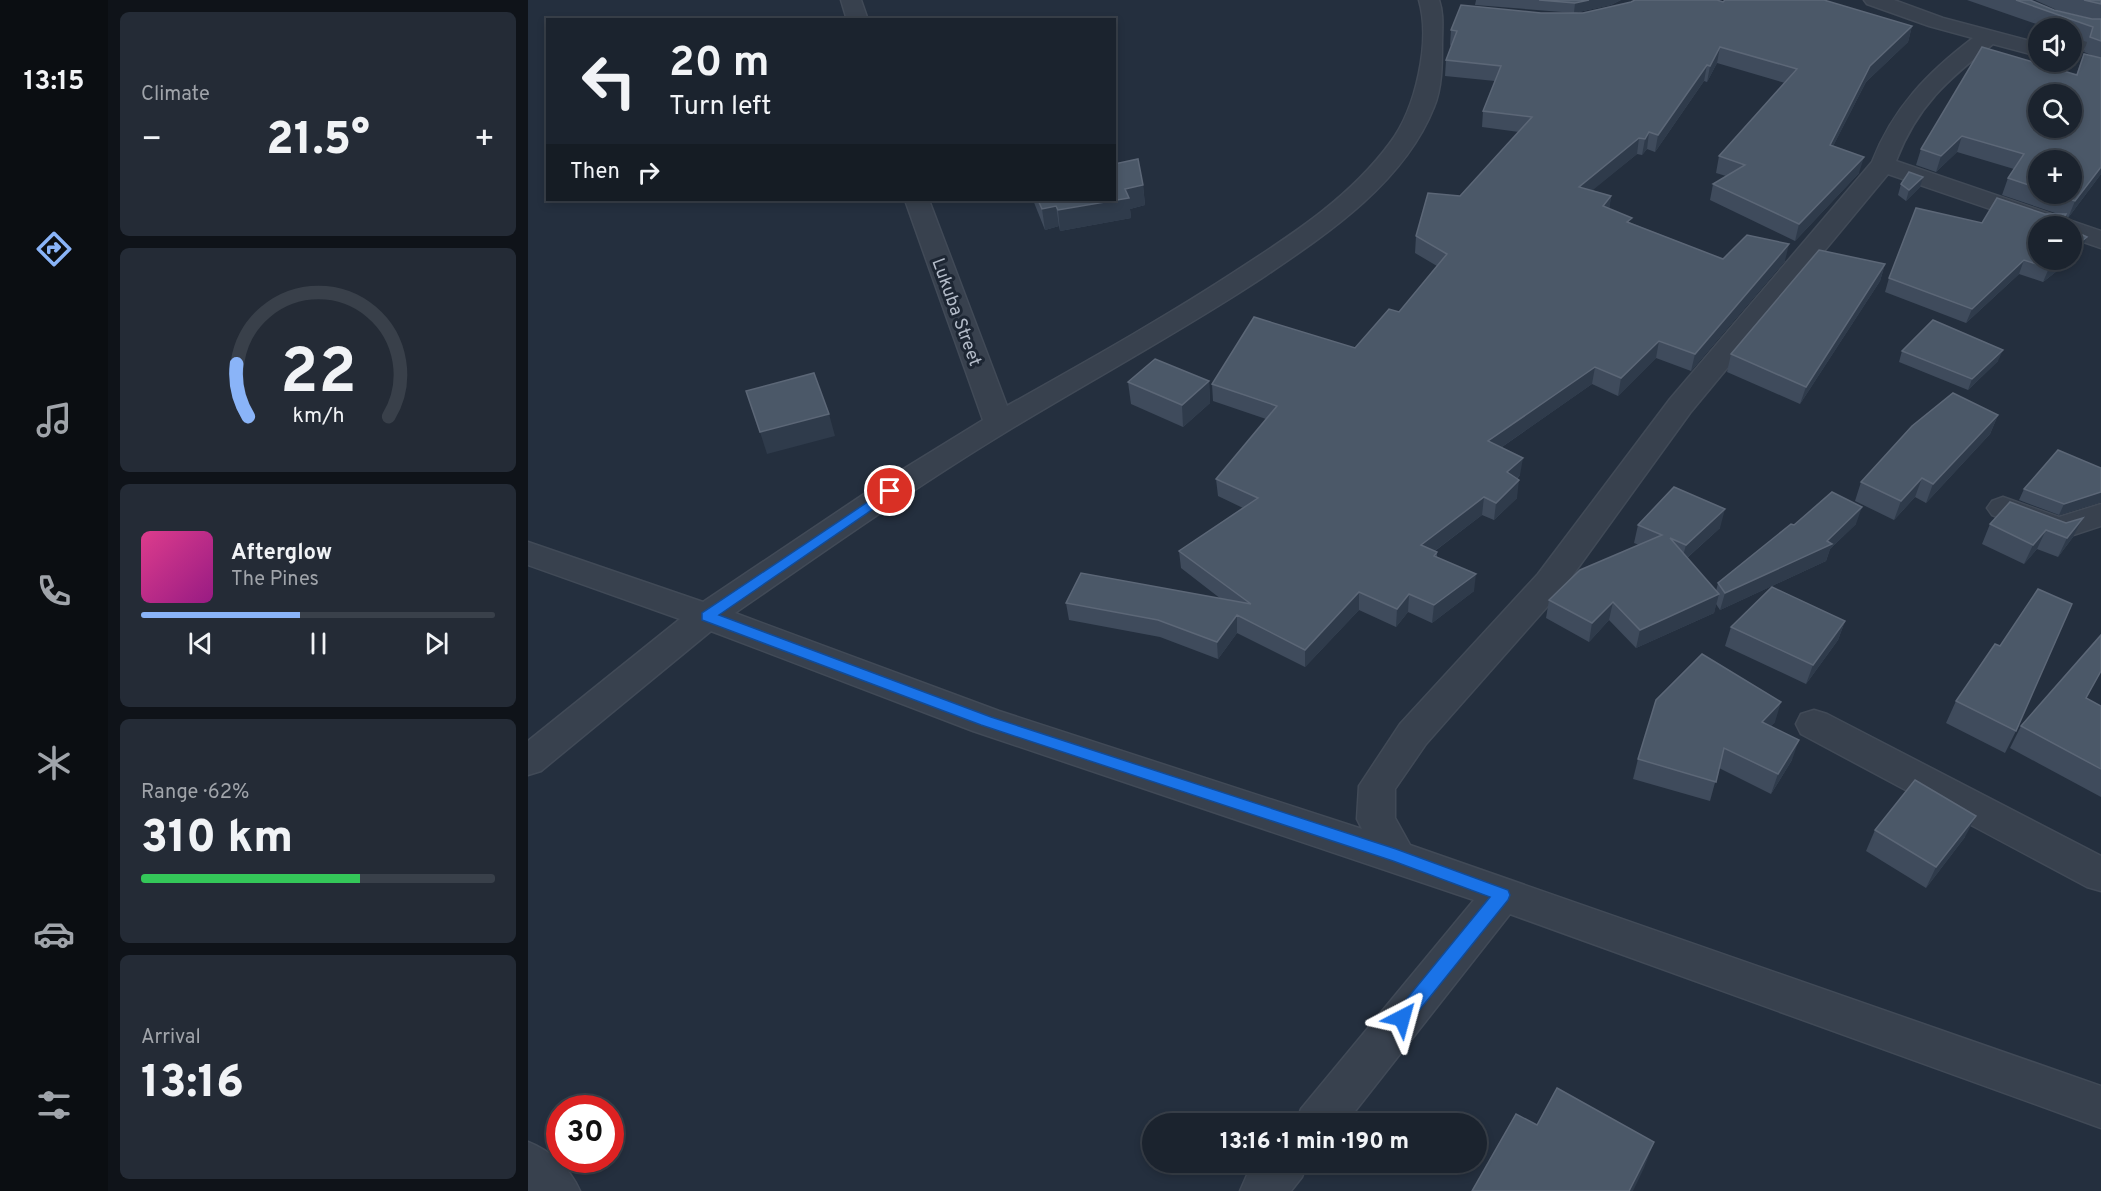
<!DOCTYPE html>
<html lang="en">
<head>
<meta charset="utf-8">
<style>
	:root { --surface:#1b232e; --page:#242b36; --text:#f1f3f6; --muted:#a0a4aa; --line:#39404a; --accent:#8ab4f8 }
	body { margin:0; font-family:Overpass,sans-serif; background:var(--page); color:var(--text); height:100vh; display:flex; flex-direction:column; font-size:22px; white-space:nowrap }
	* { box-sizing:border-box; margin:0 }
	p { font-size:20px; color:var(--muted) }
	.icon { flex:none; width:33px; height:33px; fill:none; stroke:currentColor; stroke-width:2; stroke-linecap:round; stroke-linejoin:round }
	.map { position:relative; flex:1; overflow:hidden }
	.drawer { display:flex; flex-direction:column; gap:12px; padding:12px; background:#0f1319; width:420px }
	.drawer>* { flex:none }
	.guide { position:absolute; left:18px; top:18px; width:570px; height:183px; border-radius:0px; box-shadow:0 3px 9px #0003,0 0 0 2px var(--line); background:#1b232e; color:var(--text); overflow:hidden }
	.buttons { position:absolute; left:1500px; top:18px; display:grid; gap:12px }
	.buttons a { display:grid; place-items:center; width:54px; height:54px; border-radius:50%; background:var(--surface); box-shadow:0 3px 9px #0003,0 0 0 2px var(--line); font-size:30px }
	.speed { position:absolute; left:18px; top:1095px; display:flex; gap:12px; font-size:30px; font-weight:700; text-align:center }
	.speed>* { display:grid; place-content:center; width:78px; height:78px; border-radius:50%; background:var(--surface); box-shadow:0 3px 9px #0003,0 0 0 2px var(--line); line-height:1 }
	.speed .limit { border:9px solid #d22; background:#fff; color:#111 }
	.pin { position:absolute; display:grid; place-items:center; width:51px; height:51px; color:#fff; margin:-26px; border:3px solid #fff; border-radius:50%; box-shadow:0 2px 6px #0007 }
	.me { position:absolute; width:66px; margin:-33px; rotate:39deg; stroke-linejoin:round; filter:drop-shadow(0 0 4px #0008) }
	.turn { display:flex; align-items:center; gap:21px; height:126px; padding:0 24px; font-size:27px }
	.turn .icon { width:78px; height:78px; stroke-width:2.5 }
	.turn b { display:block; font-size:42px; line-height:51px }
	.then { display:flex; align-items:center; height:57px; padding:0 24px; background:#0003; gap:12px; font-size:22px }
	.big { font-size:45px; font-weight:800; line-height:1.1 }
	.drawer .card { flex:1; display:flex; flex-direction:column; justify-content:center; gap:9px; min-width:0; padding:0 21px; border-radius:9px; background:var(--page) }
	.drawer .dial { align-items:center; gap:0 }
	.dial svg { height:156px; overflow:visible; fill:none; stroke:var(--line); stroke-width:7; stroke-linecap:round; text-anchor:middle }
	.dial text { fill:var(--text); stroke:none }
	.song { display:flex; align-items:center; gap:18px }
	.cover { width:72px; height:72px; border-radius:9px; background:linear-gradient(135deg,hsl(330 70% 55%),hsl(310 70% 35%)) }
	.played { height:6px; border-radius:3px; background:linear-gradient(90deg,var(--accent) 45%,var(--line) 45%) }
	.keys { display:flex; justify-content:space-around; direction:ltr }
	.heat { display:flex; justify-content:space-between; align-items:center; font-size:33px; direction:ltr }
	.charge { height:9px; border-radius:4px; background:linear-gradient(90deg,#34c759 62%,var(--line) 0) }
	.trip { position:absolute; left:614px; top:1113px; width:345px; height:60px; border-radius:30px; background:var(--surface); box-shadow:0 3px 9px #0003,0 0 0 2px var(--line); font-weight:800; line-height:60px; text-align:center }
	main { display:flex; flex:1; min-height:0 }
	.dock { display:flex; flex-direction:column; width:108px; justify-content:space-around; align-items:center; background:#0b0e12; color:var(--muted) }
	.dock .icon { width:42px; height:42px }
	.dock .current { color:var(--accent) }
	.dock b { font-size:27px; color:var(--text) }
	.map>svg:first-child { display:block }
</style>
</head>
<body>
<main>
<nav class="dock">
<b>13:15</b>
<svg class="icon current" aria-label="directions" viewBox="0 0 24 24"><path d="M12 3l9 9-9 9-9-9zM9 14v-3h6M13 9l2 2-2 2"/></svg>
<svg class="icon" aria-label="music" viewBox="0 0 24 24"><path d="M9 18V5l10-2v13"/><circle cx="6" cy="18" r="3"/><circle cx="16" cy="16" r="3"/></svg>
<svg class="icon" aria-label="phone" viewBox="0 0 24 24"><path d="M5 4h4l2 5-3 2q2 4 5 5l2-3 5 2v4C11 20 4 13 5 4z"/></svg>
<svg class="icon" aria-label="climate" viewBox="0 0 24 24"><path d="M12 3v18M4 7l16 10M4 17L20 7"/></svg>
<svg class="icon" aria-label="car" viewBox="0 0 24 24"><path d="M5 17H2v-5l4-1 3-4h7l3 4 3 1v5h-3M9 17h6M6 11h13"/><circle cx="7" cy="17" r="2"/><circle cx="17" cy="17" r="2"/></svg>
<svg class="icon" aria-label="filters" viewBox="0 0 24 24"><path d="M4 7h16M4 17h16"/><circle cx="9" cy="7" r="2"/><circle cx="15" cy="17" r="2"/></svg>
</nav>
<section class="drawer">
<div class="card"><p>Climate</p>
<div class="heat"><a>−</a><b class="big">21.5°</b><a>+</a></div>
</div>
<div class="card dial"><svg viewBox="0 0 100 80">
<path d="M14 69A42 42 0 1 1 86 69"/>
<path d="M14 69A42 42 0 0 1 8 42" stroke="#8ab4f8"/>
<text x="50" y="56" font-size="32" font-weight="700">22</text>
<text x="50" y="72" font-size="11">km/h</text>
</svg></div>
<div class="card">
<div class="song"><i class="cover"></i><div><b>Afterglow</b><p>The Pines</p></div></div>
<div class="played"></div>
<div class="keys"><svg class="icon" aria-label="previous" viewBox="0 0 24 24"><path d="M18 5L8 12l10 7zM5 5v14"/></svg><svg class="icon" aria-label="pause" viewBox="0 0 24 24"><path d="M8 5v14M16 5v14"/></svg><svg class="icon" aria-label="next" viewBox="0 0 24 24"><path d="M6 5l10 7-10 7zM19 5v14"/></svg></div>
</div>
<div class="card"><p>Range · 62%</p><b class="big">310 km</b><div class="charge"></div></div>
<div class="card"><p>Arrival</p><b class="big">13:16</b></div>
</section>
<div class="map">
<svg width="1573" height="1191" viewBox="0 0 1573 1191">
	<rect width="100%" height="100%" fill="#242f3e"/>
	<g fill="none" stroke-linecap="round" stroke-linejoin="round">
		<defs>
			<g id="street">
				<path d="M313 0H333L340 20H319Z"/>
				<path d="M891 0H911C916 14 914 29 914 44 914 64 914 88 906 107 876 183 799 234 734 278 652 332 565 379 481 430 387 487 297 551 207 613L471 711 834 829 829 819 831 786 872 724 1010 574 1142 399 1344 162C1365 108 1399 73 1445 38L1401 26 1339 4 1336 0H1366L1415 18 1510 43V56L1465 44C1420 79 1389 106 1368 161L1573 231V248L1544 238V226H1512L1360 174 1162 413 1034 590 898 744 867 789V818L882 845 1573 1086V1128L982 914 817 1124H767L773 1109 946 900 445 731 183 631 13 771 0 775V741L152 619 0 565V542L175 602 351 484 455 420 377 200H401L479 406C559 361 638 317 714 267 768 232 823 196 862 143 888 109 903 41 891 0Z"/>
				<path d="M1573 6V26L1552 54 1544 55V35L1566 8Z"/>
				<path d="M1475 497 1531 517 1573 504V526L1530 540 1464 515 1459 508 1464 501Z"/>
				<path d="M1286 710 1299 714 1573 856V891L1559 887 1273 734 1268 724 1273 714Z"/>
				<path d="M0 1142C23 1151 42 1168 52 1191H0Z"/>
				<path d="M729 1162H780L774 1177 763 1191H712L719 1175Z"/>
			</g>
		</defs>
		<!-- street casing -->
		<use href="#street" stroke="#414a57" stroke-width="3"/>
		<!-- street -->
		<use href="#street" fill="#38414e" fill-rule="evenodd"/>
	</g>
	<!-- wall -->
	<g fill="#3f4b5c" fill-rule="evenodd">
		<path d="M948 0H1093L1083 5 1046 13 947 5Z"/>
		<path d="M1439 0H1502L1526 10 1564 19H1566L1531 11 1507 0H1573V174L1540 218 1538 216 1534 226 1543 260 1515 282 1491 274 1438 323 1357 292 1361 278 1454 223 1517 214H1530L1474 195 1480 178 1486 169 1429 152 1408 172 1388 165 1393 149 1548 75 1556 54 1565 56 1556 52 1559 42 1544 37V28H1520ZM1510 160 1544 194H1510Z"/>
		<path d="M1195 2 1384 26 1380 42 1338 82 1305 146 1331 173 1267 241 1182 200 1185 184 1198 176 1188 173 1191 156 1257 83 1189 63 1179 82 1176 81 1127 152 1119 149 1114 155 1109 154 1064 190 1083 196 1081 209 1103 223 1195 259 1257 261 1163 371 1128 358 1090 396 1064 384 974 447 992 475 989 479V498L966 520 954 515 907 551 909 552V557L946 591 904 623 880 612 868 627 831 610 777 667 709 633 690 659 632 637 541 620 538 603 693 599 653 568 651 551 715 508 690 496 688 479 738 419 685 401 684 384 827 348 871 312 909 266 887 253 888 236 932 196 991 132 954 127 955 111 967 81 917 76 918 60 923 46 922 45 923 30 1013 13H1055Z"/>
		<path d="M1373 184 1392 187 1378 201 1370 195Z"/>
		<path d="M615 185 617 205 602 209 603 218 532 231 531 226 517 230 505 200H586Z"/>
		<path d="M1357 264 1352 281 1272 404 1199 372 1203 354Z"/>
		<path d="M1374 351 1470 361 1440 390 1371 362Z"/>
		<path d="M681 381 682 403 655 427 603 404 600 382Z"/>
		<path d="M1470 415 1462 434 1398 503 1387 497 1366 520 1327 501 1333 482Z"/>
		<path d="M1573 468V502L1531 515 1491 500 1496 489Z"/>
		<path d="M1482 502 1545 537 1530 557 1509 549 1496 564 1454 544 1462 524Z"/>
		<path d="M1328 524 1302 549 1298 561 1192 610 1188 604 1186 613 1108 648 1081 620 1061 642 1018 618 1021 600 1111 545 1106 543 1110 525 1192 528 1159 558 1188 591 1190 583 1266 525Z"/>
		<path d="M1317 621 1310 640 1278 684 1197 646 1203 627Z"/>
		<path d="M1558 698 1573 706V797L1482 748 1493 726Z"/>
		<path d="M1428 701 1488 731 1477 753 1418 723Z"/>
		<path d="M1247 722 1243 726 1264 760 1243 794 1191 768 1182 801 1105 779 1110 759Z"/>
		<path d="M1347 830 1437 837 1398 888 1338 851Z"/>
	</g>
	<!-- shaded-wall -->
	<g fill="#2f3b4b">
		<path d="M1061 0H1093L1083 5 1046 13 1047 3Z"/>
		<path d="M1384 26 1380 42 1338 82 1297 162 1302 145 1342 66Z"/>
		<path d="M1192 47 1189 63 1179 82 1182 66Z"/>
		<path d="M1179 65 1176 81 1127 152 1130 135Z"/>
		<path d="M1121 132 1119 149 1114 155 1117 139Z"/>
		<path d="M1434 136 1429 152 1408 172 1413 156Z"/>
		<path d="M1111 138 1109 154 1049 203 1051 187Z"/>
		<path d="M1336 157 1331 173 1267 241 1271 224Z"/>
		<path d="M1573 167V174L1540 218 1547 201Z"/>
		<path d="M1395 177 1392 187 1378 201 1381 190Z"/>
		<path d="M615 185 617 205 602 209 603 218 532 231 530 210 597 189Z"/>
		<path d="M1083 196 1081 213 1075 206Z"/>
		<path d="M528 206 531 226 517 230 514 209Z"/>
		<path d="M1538 214 1533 226H1530Z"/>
		<path d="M1559 237 1553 251 1544 259V249Z"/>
		<path d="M1261 244 1257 261 1163 371 1167 354Z"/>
		<path d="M1496 260 1491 274 1438 323 1444 309Z"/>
		<path d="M1531 260H1543L1515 282 1521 268Z"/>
		<path d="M1357 264 1352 281 1272 404 1278 387Z"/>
		<path d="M1131 341 1128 358 1090 396 1093 378Z"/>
		<path d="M1475 350 1470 361 1440 390 1444 379Z"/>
		<path d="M1067 367 1064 384 958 458 960 441Z"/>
		<path d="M681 381 682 403 655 427 654 405Z"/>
		<path d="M301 414 307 436 239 454 232 432Z"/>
		<path d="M1470 415 1462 434 1398 503 1405 484Z"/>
		<path d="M995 458 992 475 977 490 979 472Z"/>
		<path d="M1394 478 1387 497 1366 520 1373 501Z"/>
		<path d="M991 480 989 498 966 520 968 503Z"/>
		<path d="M1573 492V502L1531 515 1536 504Z"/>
		<path d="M956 497 954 515 892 562 893 545Z"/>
		<path d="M1334 507 1328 524 1302 549 1298 561 1192 610 1197 593 1299 541Z"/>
		<path d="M1197 509 1192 528 1153 563 1158 545Z"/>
		<path d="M1555 518 1545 537 1530 557 1539 538Z"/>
		<path d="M1518 530 1509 549 1496 564 1505 545Z"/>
		<path d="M948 574 946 591 904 623 906 605Z"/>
		<path d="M831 592V610L777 667V650Z"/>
		<path d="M881 594 880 612 868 627 869 609Z"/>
		<path d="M1191 594 1186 613 1108 648 1112 630Z"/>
		<path d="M1085 602 1081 620 1061 642 1064 623Z"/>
		<path d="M709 615V633L690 659 689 642Z"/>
		<path d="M1317 621 1310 640 1278 684 1285 665Z"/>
		<path d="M1253 702 1247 722 1228 742 1234 722Z"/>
		<path d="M1271 740 1264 760 1243 794 1250 774Z"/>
		<path d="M1448 816 1437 837 1398 888 1408 867Z"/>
		<path d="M1126 1142 1116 1168 1105 1191H1101Z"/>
	</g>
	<!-- building -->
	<g fill="#4b5868" stroke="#5c6777" stroke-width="1.5" fill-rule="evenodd">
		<path d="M1011 0H1061L1047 3Z"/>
		<path d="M1107 0H1189L1195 2 1197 0H1296L1384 26 1342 66 1302 145 1336 157 1271 224 1185 184 1217 165 1191 156 1269 69 1192 47 1182 66 1179 65 1130 135 1121 132 1117 139 1111 138 1051 187 1083 196 1075 206 1104 218 1099 222 1195 259 1219 235 1261 244 1167 354 1131 341 1093 378 1067 367 960 441 995 458 979 472 991 480 968 503 956 497 893 545 909 552 906 556 948 574 906 605 881 594 869 609 831 592 777 650 709 615 689 642 630 620 538 603 553 573 723 604 651 551 730 498 688 479 749 406 684 384 726 317 827 348 861 309 871 312 919 254 888 236 900 193 932 196 1004 117 955 111 973 66 918 60 929 31 923 30 933 5 1013 13H1055L1103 2Z"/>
		<path d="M1488 0H1502L1526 10 1564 19H1573V41L1562 37 1565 27Z"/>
		<path d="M1556 0H1573V4Z"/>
		<path d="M1454 47 1549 75 1556 54 1573 58V167L1547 201 1525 194H1544V160H1510V188L1480 178 1496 154 1434 136 1413 156 1393 149ZM1510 94H1544V128H1510Z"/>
		<path d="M610 159 615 185 597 189 601 198 530 210 528 206 514 209 510 200H586V164Z"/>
		<path d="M1381 172 1395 177 1381 190 1373 184Z"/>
		<path d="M1469 198 1517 214H1538L1531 225 1534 226H1510V260H1531L1521 268 1496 260 1444 309 1361 278 1388 208 1454 223Z"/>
		<path d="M1544 230 1559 237 1544 249Z"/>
		<path d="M1291 250 1357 264 1278 387 1203 354Z"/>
		<path d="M1405 320 1475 350 1444 379 1374 351Z"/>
		<path d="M627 359 681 381 654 405 600 382Z"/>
		<path d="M286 373 301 414 232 432 218 391Z"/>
		<path d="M1425 393 1470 415 1405 484 1394 478 1373 501 1333 482 1384 426Z"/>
		<path d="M1530 450 1573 468V492L1536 504 1496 489Z"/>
		<path d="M1146 487 1197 509 1158 545 1142 538 1191 594 1112 630 1085 602 1064 623 1021 600 1052 570 1134 535 1110 525Z"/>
		<path d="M1304 492 1334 507 1299 541 1304 544 1197 593 1190 583 1263 524 1266 525Z"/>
		<path d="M1482 502 1538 523 1555 518 1539 538 1518 530 1505 545 1462 524Z"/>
		<path d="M1244 587 1317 621 1285 665 1203 627Z"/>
		<path d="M1510 589 1544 604 1488 731 1428 701 1467 644 1472 646Z"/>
		<path d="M1573 635V671L1558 698 1573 706V769L1493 726Z"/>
		<path d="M1174 654 1253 702 1234 722 1271 740 1250 774 1196 748 1188 782 1110 759 1128 700Z"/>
		<path d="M1387 780 1448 816 1408 867 1347 830Z"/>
		<path d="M1029 1088 1126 1142 1101 1191H944L988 1114 1009 1125Z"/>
	</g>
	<!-- route -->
	<path fill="#1a73e8" stroke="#114b97" stroke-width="1.5" d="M362 487 367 488V494L191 615 463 717 868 849 980 890 982 895 980 900 881 1023 874 1026 868 1023 866 1018 868 1012 962 897 865 861 453 725 174 620V613Z"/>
	<g text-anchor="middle" stroke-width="6" stroke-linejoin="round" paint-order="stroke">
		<!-- street labels -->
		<g font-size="18" fill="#b4bcc9" stroke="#1d2633">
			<text transform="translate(429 312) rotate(70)" y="6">Lukuba Street</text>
		</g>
	</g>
</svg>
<div class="buttons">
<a><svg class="icon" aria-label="sound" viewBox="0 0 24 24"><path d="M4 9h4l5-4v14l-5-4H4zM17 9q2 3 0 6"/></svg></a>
<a><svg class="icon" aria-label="search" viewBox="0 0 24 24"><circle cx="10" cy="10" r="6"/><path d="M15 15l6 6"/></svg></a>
<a>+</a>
<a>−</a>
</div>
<div class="speed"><div class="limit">30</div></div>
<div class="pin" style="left:362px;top:491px;background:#d93025"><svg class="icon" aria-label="arrive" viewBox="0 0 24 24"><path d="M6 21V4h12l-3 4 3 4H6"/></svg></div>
<svg class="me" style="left:874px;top:1018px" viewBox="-20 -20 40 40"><path d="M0-17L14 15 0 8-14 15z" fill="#1a73e8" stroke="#fff" stroke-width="4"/></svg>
<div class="trip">13:16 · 1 min · 190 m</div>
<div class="guide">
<div class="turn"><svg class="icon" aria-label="left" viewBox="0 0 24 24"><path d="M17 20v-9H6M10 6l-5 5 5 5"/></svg><div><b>20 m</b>Turn left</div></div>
<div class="then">Then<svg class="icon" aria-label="right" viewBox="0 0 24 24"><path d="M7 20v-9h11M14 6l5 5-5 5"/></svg></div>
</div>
</div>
</main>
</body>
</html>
